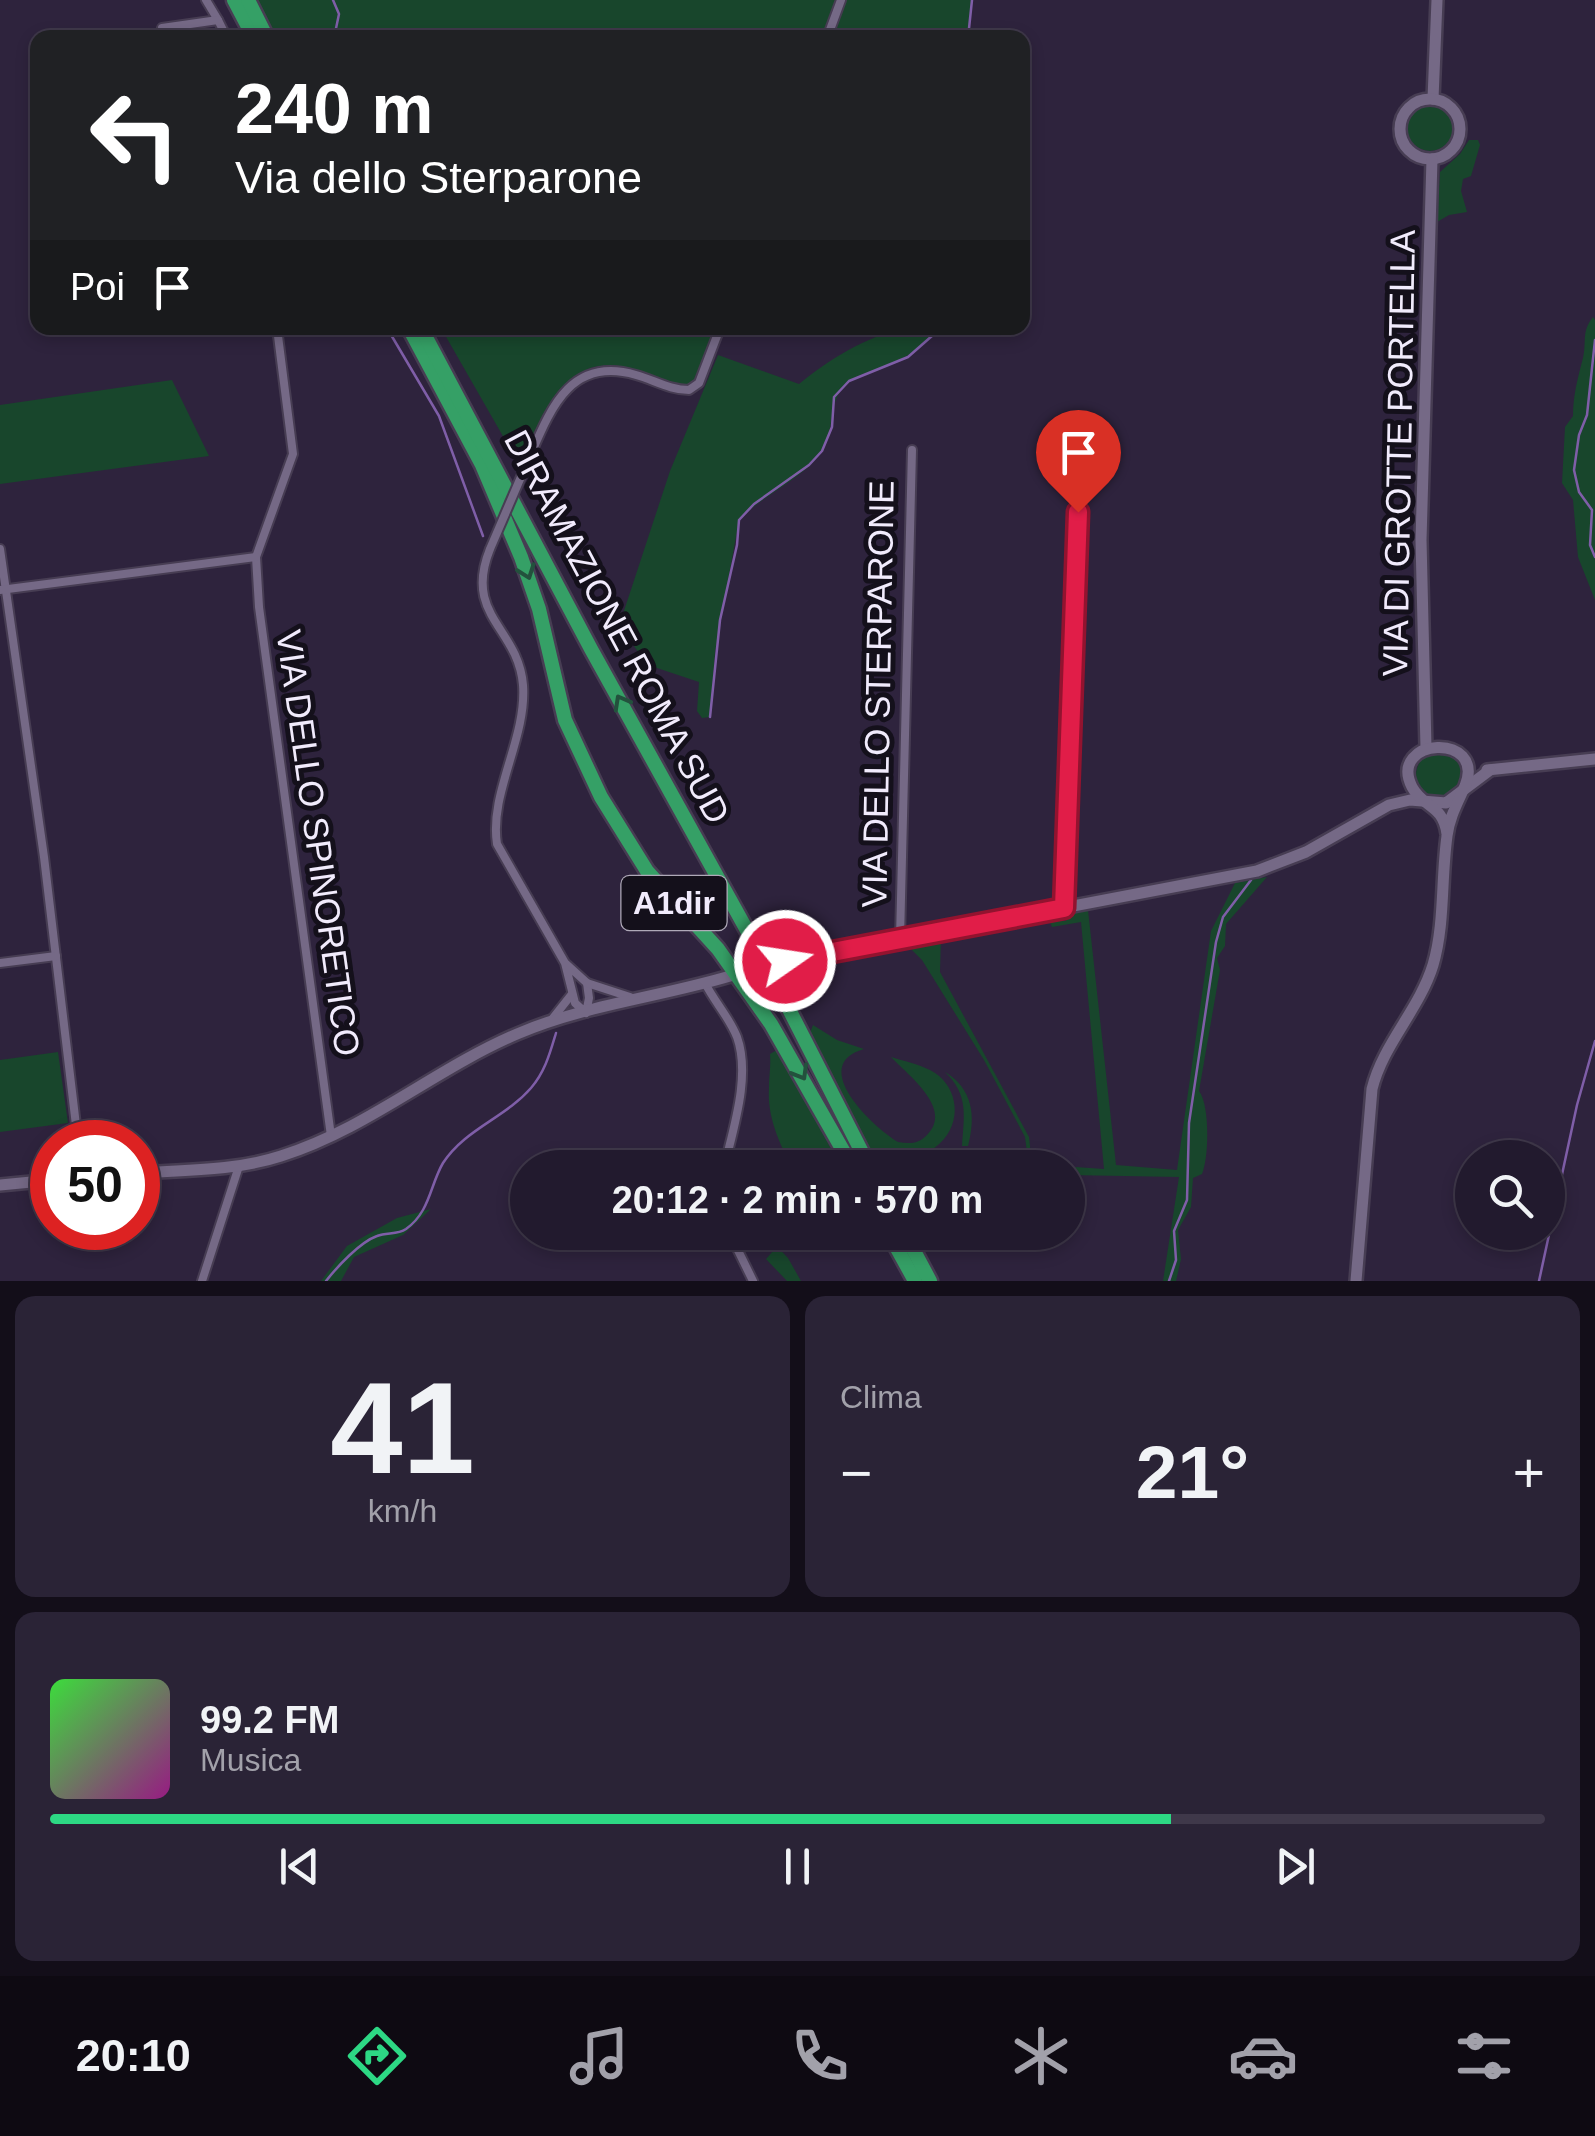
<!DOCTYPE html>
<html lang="it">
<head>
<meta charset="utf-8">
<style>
	:root { --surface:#221a2e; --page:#2a2336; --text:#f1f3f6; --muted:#a2a1aa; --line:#3f384a; --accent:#2dd884 }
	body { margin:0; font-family:Helvetica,sans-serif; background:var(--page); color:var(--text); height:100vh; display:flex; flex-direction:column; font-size:38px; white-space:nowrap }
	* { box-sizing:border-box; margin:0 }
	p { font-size:32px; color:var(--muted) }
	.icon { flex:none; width:55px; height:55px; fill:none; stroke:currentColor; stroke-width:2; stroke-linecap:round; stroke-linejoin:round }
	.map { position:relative; height:1281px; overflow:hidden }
	.panel { display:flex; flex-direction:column; gap:15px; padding:15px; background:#130e19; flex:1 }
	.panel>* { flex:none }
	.banner { position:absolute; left:30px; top:30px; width:1000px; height:305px; border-radius:20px; box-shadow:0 5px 15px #0003,0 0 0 2px var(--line); background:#202124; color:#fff; overflow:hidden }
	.buttons { position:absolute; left:1455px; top:1140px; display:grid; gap:20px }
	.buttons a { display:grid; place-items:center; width:110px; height:110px; border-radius:50%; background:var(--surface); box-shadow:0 5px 15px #0003,0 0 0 2px var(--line); font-size:50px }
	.speed { position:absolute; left:30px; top:1120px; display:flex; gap:20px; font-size:50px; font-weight:700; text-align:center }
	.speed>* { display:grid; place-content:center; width:130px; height:130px; border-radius:50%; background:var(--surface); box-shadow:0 5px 15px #0003,0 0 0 2px var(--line); line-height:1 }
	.speed .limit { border:15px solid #d22; background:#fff; color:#111 }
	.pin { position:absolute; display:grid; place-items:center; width:85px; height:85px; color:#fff; margin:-102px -42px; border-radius:50% 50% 50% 0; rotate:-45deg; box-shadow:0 0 10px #0007 }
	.pin .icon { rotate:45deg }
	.me { position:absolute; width:110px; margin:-55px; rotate:77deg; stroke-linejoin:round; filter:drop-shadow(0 0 8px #0008) }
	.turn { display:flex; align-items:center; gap:35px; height:210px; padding:0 40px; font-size:45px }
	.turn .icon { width:130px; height:130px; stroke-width:2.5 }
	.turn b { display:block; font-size:70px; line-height:85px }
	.then { display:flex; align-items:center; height:95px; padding:0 40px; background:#0003; gap:20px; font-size:38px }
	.big { font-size:75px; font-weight:600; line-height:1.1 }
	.panel .widget { flex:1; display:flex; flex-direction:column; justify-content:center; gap:15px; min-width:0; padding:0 35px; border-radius:20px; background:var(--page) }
	.panel .dial { align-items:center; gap:0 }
	.dial b { font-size:130px; line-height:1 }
	.song { display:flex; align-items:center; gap:30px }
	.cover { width:120px; height:120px; border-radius:15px; background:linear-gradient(135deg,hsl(120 70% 55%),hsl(310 70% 35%)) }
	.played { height:10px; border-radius:5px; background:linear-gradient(90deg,var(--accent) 75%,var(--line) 75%) }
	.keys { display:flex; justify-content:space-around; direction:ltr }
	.heat { display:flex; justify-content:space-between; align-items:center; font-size:55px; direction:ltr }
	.panel .tiles { flex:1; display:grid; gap:15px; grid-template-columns:1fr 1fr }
	.widget:last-child { grid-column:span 2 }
	.trip { position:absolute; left:510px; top:1150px; width:575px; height:100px; border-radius:50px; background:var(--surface); box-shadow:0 5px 15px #0003,0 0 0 2px var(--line); font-weight:600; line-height:100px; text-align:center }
	.tab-bar { display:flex; height:160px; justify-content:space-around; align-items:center; background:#0e0a12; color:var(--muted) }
	.tab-bar .icon { width:70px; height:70px }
	.tab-bar .current { color:var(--accent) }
	.tab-bar b { font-size:45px; color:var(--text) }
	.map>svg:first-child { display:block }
</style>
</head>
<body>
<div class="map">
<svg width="1595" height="1281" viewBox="0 0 1595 1281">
	<rect width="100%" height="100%" fill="#2e233d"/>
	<!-- green -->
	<g fill="#18462c">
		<path d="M256 0H838L824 38 276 37Z"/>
		<path d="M846 0H972L968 37H832Z"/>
		<circle cx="1430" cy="128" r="23"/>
		<path d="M1469 140H1478L1480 145 1471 176 1463 179 1461 191 1467 212 1449 215 1437 222 1440 172 1460 154Z"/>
		<path d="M1593 317 1595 320V600L1578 557 1573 500 1562 483 1565 427 1573 416C1573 395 1578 377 1583 358 1587 341 1581 332 1593 317Z"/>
		<path d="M441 328H716L697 377 688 386C668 386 649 374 629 368 563 351 540 419 520 466Z"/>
		<path d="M904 328H941C925 345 906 358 885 367 873 371 859 374 849 381 827 398 836 428 822 451 805 478 762 495 739 520L715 652 710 717 702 718 697 711 699 682 648 665 619 626 670 471 718 355 799 384C831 358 864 338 904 328Z"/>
		<path d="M172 380 209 456 0 484V405Z"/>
		<circle cx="1439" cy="775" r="23"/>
		<path d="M1267 877 1226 924 1225 946 1217 958 1220 970 1199 1091C1210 1105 1209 1158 1202 1174L1193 1178 1191 1207 1178 1230 1181 1259 1176 1281H1163L1179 1177 1068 1175V1168L1029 1167 1025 1137 984 1060 922 960 908 946 910 941 941 935 940 972 1029 1137 1032 1164 1104 1169 1081 922 1052 927 1050 922 951 934 1053 915 1054 921H1066L1068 912 1088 910 1116 1165 1177 1170 1211 931 1235 883Z"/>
		<path d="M813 1025 837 1040 864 1049C807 1065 873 1127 898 1142 909 1144 919 1144 927 1135 954 1109 908 1075 891 1057 904 1061 918 1064 930 1070 956 1083 963 1117 944 1139 934 1151 917 1158 903 1165L901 1163 892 1167H879L810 1033Z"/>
		<path d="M777 1050 841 1167H792C779 1143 767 1116 769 1088 769 1076 771 1066 770 1054Z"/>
		<path d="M58 1052 68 1123 0 1132V1060Z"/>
		<path d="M945 1072C973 1089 976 1116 968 1146H962C964 1116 969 1095 945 1072Z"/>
		<path d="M431 1209 403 1235 354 1257 341 1281H321L347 1246 397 1218Z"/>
		<path d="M758 1233H764L788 1258 801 1281H787L766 1259 773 1251Z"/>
	</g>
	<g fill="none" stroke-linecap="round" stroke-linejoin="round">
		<!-- stream -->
		<g stroke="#7f5ea8" stroke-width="2.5">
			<path d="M333 0 339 14 334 38"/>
			<path d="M968 38 972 0"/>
			<path d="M387 328 439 416 483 536"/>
			<path d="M1595 340 1587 415 1579 435 1574 470 1579 492 1592 510 1590 545 1595 557"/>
			<path d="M710 717 720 620 737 545 739 520 754 504 809 465 822 451 832 427 834 397 849 381 908 357 941 328"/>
			<path d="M326 1281C337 1267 360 1242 377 1236 387 1232 397 1235 406 1229 430 1212 430 1185 443 1163 465 1129 505 1118 531 1088 545 1072 550 1053 556 1033"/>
			<path d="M1169 1281 1176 1260 1174 1231 1187 1200 1189 1123 1216 942 1223 917 1251 880"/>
			<path d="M1539 1281 1577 1105 1595 1041"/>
		</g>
		<!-- secondary-tunnel -->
		<path stroke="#4b415a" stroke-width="11" stroke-dasharray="11 5.5" stroke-linecap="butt" d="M730 976 785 961"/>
		<defs>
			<g id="street">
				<path d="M206 0 218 20"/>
				<path d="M162 28 218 20 227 38"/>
				<path d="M827 38 841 0"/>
				<path d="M277 328 293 454 256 557 259 607 331 1136"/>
				<path d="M527 463C549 413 568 355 636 375 654 380 670 390 689 390L699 383 720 328"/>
				<path d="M0 549 44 857 78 1142"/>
				<path d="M490 549C463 616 518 627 523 685 527 738 489 793 497 844L565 963 575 1003 586 1013 589 998 587 983 565 963"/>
				<path d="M0 590 256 557"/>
				<path d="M1063 909 1080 477"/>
				<path d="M900 939 912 450"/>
				<path d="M0 963 56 956"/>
				<path d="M587 983 630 997"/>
				<path d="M705 983C714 1001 729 1017 737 1037 751 1076 733 1129 724 1168"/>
				<path d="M553 1018 572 994"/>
				<path d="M729 1232 753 1281"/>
				<path d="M202 1281 239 1166"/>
			</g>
			<g id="secondary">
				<path d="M1433 99 1437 0"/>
				<circle cx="1430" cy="129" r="30"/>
				<path d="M1426 748 1421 540 1432 159"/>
				<path d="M1487 770 1595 759"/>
				<path d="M785 961 1257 871 1306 852 1389 805 1410 800 1446 803 1490 770"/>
				<path d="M138 1173C185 1170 235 1171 281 1156 367 1129 435 1069 517 1034 584 1005 660 997 730 976"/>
				<path d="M0 1185 52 1180"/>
				<path d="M1356 1281 1372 1089C1383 1044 1419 1010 1433 965 1445 924 1441 879 1447 836 1449 818 1458 802 1465 786 1487 732 1387 737 1412 787 1423 808 1443 804 1447 834"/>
			</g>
			<g id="highway">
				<path d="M234 0 254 38"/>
				<path d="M248 0 267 38"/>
				<path d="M409 328 482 465 521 557 539 609 565 720 601 797 647 871 718 949 771 1024 853 1168"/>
				<path d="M421 328 591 649 769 970 870 1168"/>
				<path d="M888 1232 915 1281"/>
				<path d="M904 1232 930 1281"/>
			</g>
		</defs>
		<!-- street casing -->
		<use href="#street" stroke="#473d53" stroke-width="12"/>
		<!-- secondary casing -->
		<use href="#secondary" stroke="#473d53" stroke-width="16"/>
		<!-- highway casing -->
		<use href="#highway" stroke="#473d53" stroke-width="19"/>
		<!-- street -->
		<use href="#street" stroke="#756986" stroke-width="8"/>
		<!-- secondary -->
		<use href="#secondary" stroke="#756986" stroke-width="11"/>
		<!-- highway -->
		<use href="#highway" stroke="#35a066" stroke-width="14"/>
		<defs>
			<path id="street-bridge" d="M490 549 527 463"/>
		</defs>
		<!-- street-bridge casing -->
		<use href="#street-bridge" stroke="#473d53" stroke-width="12" stroke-linecap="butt"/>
		<!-- street-bridge -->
		<use href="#street-bridge" stroke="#756986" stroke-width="8"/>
	</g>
	<!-- one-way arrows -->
	<defs><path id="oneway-chevron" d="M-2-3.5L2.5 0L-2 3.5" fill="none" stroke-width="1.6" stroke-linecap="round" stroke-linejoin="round" transform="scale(2.5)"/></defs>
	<g stroke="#23513d">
		<use href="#oneway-chevron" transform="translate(527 572) rotate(70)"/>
		<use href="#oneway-chevron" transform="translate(621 702) rotate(-119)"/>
		<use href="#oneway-chevron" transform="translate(801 1073) rotate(60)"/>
	</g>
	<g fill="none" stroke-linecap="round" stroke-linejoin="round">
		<defs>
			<path id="route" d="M785 961 1064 908 1078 512"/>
		</defs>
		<!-- route casing -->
		<use href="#route" stroke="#92132f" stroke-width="25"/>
		<!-- route -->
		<use href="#route" stroke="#e11d48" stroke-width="18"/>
	</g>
	<g text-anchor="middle" stroke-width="10" stroke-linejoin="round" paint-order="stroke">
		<!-- shield labels -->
		<rect fill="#14101b" stroke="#afa9b8" stroke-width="2.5" x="621.5" y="876" width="105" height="54" rx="8"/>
		<g font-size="32" font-weight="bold" fill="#f1ebfc">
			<text x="674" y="914">A1dir</text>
		</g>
		<!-- street labels -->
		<g font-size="35" fill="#f1ebfc" stroke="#14101b">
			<text transform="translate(1399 453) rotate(-89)" y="12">VIA DI GROTTE PORTELLA</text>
			<text transform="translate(617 627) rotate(62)" y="12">DIRAMAZIONE ROMA SUD</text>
			<text transform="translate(878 694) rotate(-89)" y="12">VIA DELLO STERPARONE</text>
			<text transform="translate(318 843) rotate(82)" y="12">VIA DELLO SPINORETICO</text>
		</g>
	</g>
</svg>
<div class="buttons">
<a><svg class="icon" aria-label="search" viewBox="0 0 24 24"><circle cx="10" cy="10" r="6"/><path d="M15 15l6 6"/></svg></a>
</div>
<div class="speed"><div class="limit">50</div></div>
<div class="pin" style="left:1078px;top:512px;background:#d93025"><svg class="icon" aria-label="arrive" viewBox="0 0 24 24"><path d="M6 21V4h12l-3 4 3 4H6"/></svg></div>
<svg class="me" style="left:785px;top:961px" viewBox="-20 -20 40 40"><circle r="17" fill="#e11d48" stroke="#fff" stroke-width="3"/><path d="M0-11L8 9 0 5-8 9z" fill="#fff"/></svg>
<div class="trip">20:12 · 2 min · 570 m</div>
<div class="banner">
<div class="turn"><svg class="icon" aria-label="left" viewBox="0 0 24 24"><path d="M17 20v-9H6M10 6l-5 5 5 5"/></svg><div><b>240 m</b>Via dello Sterparone</div></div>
<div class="then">Poi<svg class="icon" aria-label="arrive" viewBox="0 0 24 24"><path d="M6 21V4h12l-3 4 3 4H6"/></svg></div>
</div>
</div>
<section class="panel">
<div class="tiles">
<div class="widget dial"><b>41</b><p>km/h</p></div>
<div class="widget"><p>Clima</p>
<div class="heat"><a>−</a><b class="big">21°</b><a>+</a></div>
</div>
<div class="widget">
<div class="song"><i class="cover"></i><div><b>99.2 FM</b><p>Musica</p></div></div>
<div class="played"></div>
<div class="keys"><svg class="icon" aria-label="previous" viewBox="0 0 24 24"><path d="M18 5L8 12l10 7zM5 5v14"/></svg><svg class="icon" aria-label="pause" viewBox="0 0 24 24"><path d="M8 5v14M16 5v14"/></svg><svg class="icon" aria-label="next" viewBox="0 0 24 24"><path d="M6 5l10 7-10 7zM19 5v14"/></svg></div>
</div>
</div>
</section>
<nav class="tab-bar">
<b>20:10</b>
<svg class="icon current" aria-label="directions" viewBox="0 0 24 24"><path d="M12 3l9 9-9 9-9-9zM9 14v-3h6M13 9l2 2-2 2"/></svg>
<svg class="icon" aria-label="music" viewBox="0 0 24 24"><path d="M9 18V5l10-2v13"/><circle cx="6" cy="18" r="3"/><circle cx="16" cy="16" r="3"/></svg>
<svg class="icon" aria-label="phone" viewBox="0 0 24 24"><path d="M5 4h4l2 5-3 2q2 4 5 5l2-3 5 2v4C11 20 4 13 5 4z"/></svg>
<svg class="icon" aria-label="climate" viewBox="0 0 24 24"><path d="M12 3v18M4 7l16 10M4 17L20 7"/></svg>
<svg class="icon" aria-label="car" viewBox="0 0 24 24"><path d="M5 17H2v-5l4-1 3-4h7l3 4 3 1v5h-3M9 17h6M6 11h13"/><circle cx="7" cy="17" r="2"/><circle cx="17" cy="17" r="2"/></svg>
<svg class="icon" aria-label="filters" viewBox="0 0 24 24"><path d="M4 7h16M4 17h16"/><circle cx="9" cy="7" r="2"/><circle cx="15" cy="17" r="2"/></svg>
</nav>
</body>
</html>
